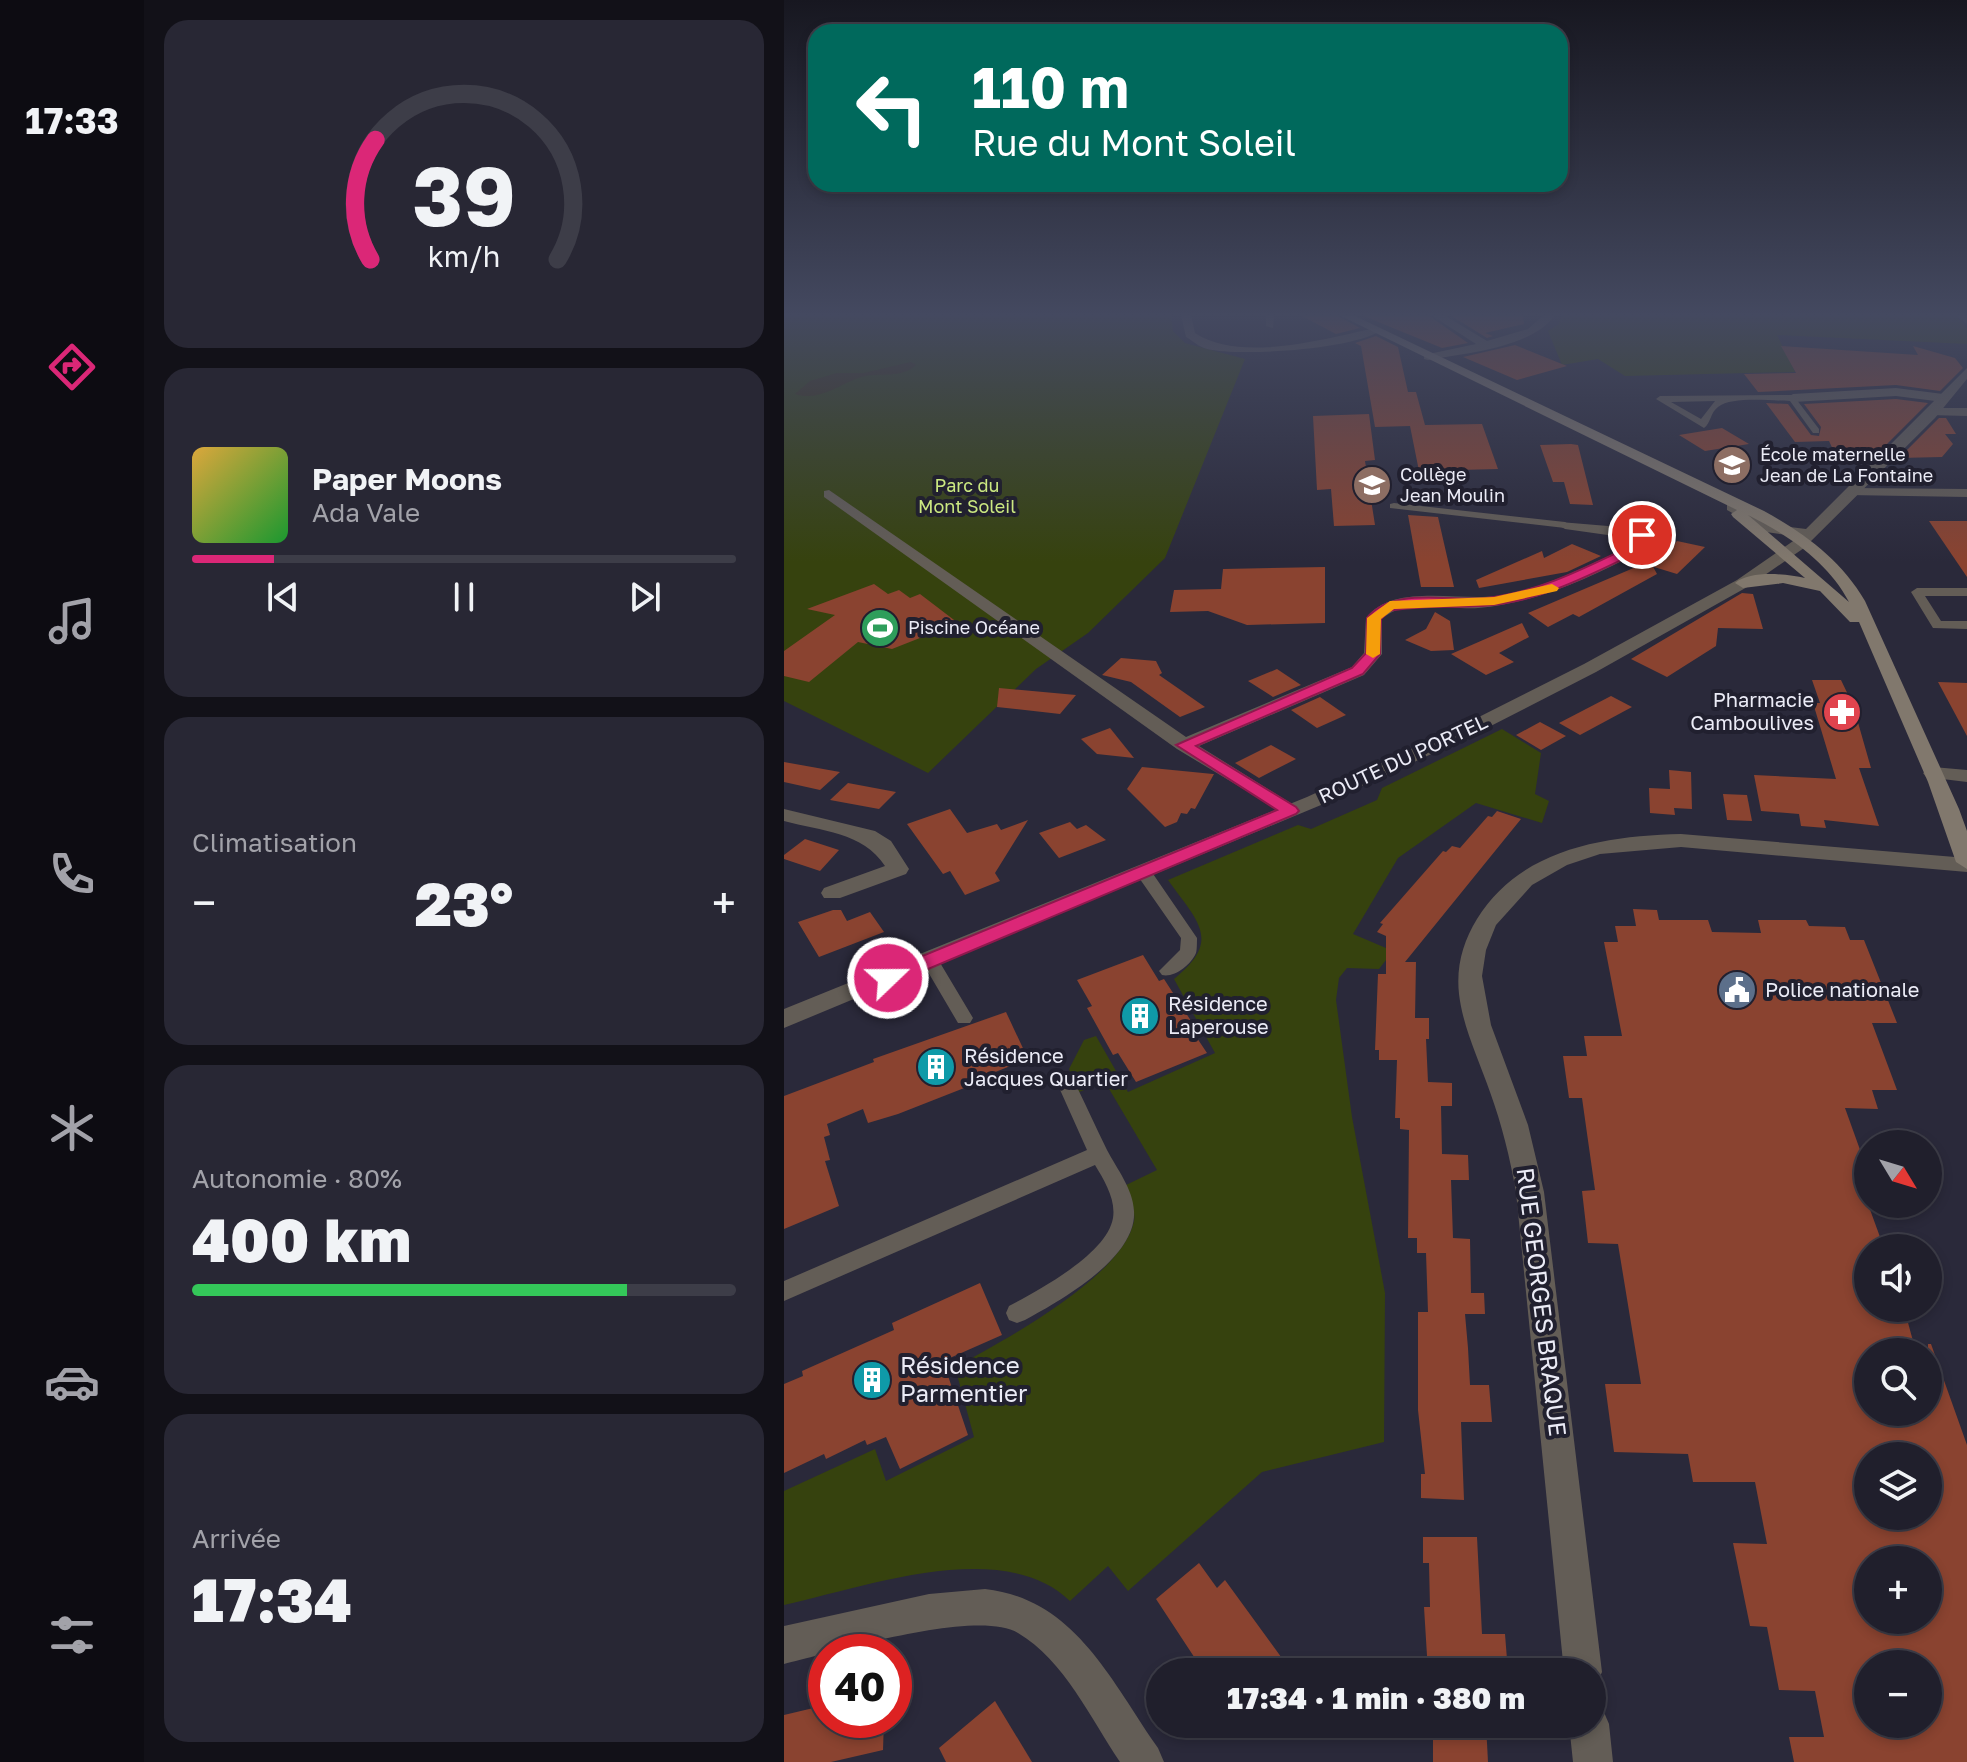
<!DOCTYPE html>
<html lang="fr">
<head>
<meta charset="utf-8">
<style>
	:root { --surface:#201f2c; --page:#282734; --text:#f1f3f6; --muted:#a2a2a9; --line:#3d3d48; --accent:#db2777 }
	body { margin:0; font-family:"Golos Text",sans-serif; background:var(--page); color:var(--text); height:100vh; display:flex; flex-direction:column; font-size:30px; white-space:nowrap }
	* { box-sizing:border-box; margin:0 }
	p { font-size:26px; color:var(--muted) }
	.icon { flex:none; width:44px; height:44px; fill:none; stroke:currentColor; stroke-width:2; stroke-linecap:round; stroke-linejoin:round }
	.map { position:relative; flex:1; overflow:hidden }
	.side { display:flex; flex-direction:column; gap:20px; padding:20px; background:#121118; width:640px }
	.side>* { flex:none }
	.hud { position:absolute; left:24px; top:24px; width:760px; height:168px; border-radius:24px; box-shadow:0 4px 12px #0003,0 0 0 2px var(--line); background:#00695c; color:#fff; overflow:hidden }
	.needle { width:52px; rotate:128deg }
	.buttons { position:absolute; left:1070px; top:1130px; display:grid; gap:16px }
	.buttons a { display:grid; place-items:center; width:88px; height:88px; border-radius:50%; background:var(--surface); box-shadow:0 4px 12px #0003,0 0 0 2px var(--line); font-size:40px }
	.speed { position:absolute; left:24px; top:1634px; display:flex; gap:16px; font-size:40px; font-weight:700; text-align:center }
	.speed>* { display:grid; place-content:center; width:104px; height:104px; border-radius:50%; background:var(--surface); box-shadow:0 4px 12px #0003,0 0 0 2px var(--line); line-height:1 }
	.speed .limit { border:12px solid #d22; background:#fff; color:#111 }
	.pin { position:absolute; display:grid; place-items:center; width:68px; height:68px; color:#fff; margin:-34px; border:4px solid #fff; border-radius:50%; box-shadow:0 2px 8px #0007 }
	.me { position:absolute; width:88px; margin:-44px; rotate:68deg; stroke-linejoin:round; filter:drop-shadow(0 0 6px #0008) }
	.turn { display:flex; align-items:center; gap:28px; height:168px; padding:0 32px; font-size:36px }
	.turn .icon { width:104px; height:104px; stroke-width:2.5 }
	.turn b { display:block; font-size:56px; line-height:68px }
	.big { font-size:60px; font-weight:800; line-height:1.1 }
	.side .tile { flex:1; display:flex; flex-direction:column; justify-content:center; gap:12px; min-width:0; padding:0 28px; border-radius:24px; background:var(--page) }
	.side .dial { align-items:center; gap:0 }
	.dial svg { height:208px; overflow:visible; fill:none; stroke:var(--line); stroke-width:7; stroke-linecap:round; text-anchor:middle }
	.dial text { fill:var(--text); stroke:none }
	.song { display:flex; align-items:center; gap:24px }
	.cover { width:96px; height:96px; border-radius:12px; background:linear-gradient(135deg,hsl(40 70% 55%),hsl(130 70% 35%)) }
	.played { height:8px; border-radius:4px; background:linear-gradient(90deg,var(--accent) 15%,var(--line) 15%) }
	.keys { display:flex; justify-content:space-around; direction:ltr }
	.heat { display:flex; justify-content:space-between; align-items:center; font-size:44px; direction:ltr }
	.charge { height:12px; border-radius:6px; background:linear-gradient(90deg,#34c759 80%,var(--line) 0) }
	.trip { position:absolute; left:362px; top:1658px; width:460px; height:80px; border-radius:40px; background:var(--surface); box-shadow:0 4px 12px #0003,0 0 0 2px var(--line); font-weight:800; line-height:80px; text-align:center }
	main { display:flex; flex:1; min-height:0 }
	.tabs { display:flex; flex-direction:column; width:144px; justify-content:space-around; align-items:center; background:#0d0c12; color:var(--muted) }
	.tabs .icon { width:56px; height:56px }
	.tabs .active { color:var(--accent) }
	.tabs b { font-size:36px; color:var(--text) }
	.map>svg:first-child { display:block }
</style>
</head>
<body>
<main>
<nav class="tabs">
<b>17:33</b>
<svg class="icon active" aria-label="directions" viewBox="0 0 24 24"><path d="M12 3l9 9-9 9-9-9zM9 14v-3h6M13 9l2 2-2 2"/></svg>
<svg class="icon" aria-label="music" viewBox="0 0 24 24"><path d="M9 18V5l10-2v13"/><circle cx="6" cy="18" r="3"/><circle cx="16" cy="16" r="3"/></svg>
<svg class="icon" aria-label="phone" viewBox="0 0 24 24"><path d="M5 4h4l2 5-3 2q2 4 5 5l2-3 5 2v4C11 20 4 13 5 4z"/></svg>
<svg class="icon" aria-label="climate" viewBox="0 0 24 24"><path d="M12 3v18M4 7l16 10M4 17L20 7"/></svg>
<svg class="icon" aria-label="car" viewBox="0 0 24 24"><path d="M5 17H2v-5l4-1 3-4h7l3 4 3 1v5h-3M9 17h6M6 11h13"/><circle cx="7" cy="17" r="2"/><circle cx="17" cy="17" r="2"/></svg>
<svg class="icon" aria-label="filters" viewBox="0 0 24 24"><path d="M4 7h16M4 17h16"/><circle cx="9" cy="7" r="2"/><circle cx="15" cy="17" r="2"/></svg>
</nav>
<section class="side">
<div class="tile dial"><svg viewBox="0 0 100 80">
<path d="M14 69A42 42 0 1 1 86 69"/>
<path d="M14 69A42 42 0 0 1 16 23" stroke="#db2777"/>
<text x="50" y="56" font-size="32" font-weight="700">39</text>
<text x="50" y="72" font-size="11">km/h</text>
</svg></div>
<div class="tile">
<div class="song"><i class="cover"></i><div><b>Paper Moons</b><p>Ada Vale</p></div></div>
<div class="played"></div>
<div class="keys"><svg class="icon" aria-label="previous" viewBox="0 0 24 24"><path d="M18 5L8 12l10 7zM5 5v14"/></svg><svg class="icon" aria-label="pause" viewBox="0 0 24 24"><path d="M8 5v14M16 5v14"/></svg><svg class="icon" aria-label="next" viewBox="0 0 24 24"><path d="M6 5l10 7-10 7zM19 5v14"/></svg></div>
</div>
<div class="tile"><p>Climatisation</p>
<div class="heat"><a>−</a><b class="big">23°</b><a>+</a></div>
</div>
<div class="tile"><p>Autonomie · 80%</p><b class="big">400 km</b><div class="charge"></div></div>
<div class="tile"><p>Arrivée</p><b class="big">17:34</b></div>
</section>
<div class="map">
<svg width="1183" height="1762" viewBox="0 0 1183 1762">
	<rect width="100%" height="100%" fill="#2a293a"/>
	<!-- green -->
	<g fill="#36420e">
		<path d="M0 315H387L389 331 401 343 461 359 381 558 304 633 252 669 144 773 0 701Z"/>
		<path d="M777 315H1172L1183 329V344L993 335 1011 372 841 376 814 359 778 365 764 331 775 324Z"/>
		<path d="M718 729 757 753 751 794 765 801 758 823 692 803 614 858 569 934 609 951 595 969 563 968 555 978 552 1000 568 1117 601 1293 600 1442 478 1472 344 1591 324 1566 286 1601C219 1536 81 1587 0 1605V1491L91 1449 102 1481 190 1437 171 1367C219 1341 339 1277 350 1221 352 1211 345 1196 342 1185L373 1170 321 1082 295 1092 285 1069 300 1040 312 1036 344 1092 431 1053 390 979C439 940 413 921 384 880L514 825 527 829 593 800 598 788Z"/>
	</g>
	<!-- sand -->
	<path fill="#3b3312" d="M127 362 132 365C117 379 96 372 77 377 55 384 36 402 11 394L26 381 53 373H80Z"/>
	<!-- building -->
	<g fill="#8a4330" fill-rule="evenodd">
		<path d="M516 315H552L576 328 552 334Z"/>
		<path d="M577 315H644L684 343 658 348Z"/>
		<path d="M666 315H739L740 324 701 333 709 336 703 338Z"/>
		<path d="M592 336 614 347 624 392H632L641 425 698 424 714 469 635 471 626 426 591 427 577 346 571 343Z"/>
		<path d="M731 345 783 366 733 380 679 357Z"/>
		<path d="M997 346 1134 355 1129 346 1171 358 1179 368 1156 391 1112 385 974 392 960 374 1012 373Z"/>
		<path d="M1112 399 1144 403 1088 459 1054 460 1045 441 1011 442 982 403 1004 404 1027 435 1035 436 1037 427 1020 404Z"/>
		<path d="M585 414 591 460 581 461 591 525 550 526 547 489 533 490 529 416Z"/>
		<path d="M1155 418H1162L1172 434H1161L1169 444 1158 457 1115 458Z"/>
		<path d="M938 428 965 444 921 451 895 435Z"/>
		<path d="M787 444 794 445 809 505 786 504 780 482H769L756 445Z"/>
		<path d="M624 515 654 517 670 587H637Z"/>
		<path d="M1145 521H1183V577Z"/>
		<path d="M893 541 921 547 893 574 870 567Z"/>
		<path d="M788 544 817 556 783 572 695 588 692 580 758 551 760 558Z"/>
		<path d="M866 561 873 574 795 617 789 614 764 627 744 613Z"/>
		<path d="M541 567V623L463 625 424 611 386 612 390 590 437 589 439 569Z"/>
		<path d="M90 584 104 594 115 590 126 598 136 594 174 623 108 649 74 642 25 682 0 676V651L51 615 23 609Z"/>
		<path d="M958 593 969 594 979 629 934 628 932 646 883 677 847 659Z"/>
		<path d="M651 612 666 621 670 650 647 651 621 640 642 629Z"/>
		<path d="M738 623 745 637 715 653 730 662 702 675 667 654Z"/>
		<path d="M337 658 372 661 378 673 375 675 421 707 396 717 347 682 318 675Z"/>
		<path d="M493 669 517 685 489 697 464 681Z"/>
		<path d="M1028 680H1057L1069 705 1087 768H1075L1095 826 1040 820 1042 828 1017 826 1015 814 977 811 970 775 1052 779 1029 703H1036Z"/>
		<path d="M1154 682 1183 683V736Z"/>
		<path d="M215 688 292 695 276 714 213 707Z"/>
		<path d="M827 696 848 707 796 735 775 723Z"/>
		<path d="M536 697 562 715 533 728 507 710Z"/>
		<path d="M756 722 782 736 757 750 732 735Z"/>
		<path d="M326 728 350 758 313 754 297 739Z"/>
		<path d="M487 745 512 759 475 778 451 763Z"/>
		<path d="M0 762 56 772 36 790 0 782Z"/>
		<path d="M358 767 429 774H430L411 809 407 808 403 814 397 813 393 822 381 827 343 789Z"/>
		<path d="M885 770 907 772 908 809 890 808 891 815 866 813 865 788 886 789Z"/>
		<path d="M64 783 112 792 95 809 46 800Z"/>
		<path d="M939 794 963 795 968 821 943 820Z"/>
		<path d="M166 809 183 833 213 824 217 830 244 820 211 873 216 881 181 895 166 871 159 874 123 824Z"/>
		<path d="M713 811 737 819 621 962H632L631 1018H645V1039H642L644 1082 668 1083V1106H657L658 1154 684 1155 685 1180H667L669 1238 686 1239 687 1293H700L701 1314H681L684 1348 686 1385H705L708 1422H677L680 1500 637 1498V1474H641L634 1410V1312H644L642 1253H633V1238H624L625 1130 616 1129V1118H611L613 1060H595V1050H591L594 974H602V936L593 932 599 924 596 923 659 851 662 852 668 846 676 848 704 816 708 817Z"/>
		<path d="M286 822 293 829 302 825 322 840 275 858 255 833Z"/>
		<path d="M21 839 55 850 36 871 0 859V855Z"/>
		<path d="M849 909 873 910 875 920H924L928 932 977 933 974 920H1022L1025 926 1061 927 1066 940H1080L1113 1023H1088L1113 1090H1088L1094 1109 1061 1108 1084 1172V1204L1100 1248H1084V1308H1120L1132 1352H1084V1412H1144V1344H1147L1183 1445V1762H1010L1005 1737H1040L1031 1691 995 1690 983 1627 966 1626 949 1543 983 1544 971 1482H909L904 1454 830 1452 821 1384H857L834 1244 804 1243 798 1191 811 1190 798 1098H785L779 1056H803L800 1036H838L820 942H834L831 926H852ZM1084 1456H1144V1516H1084ZM1084 1560H1144V1620H1084ZM1084 1664H1144V1724H1084Z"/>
		<path d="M49 910H57L63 921 86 912 100 932 35 957 14 922Z"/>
		<path d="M359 955 375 981 380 979 409 1024 405 1026 423 1053 352 1082 334 1053 329 1055 303 1008 308 1006 293 980Z"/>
		<path d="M222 1012 244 1059 191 1080 193 1083 114 1114 84 1123 79 1109 43 1124 46 1135 40 1137 46 1160 41 1161 55 1206 0 1229V1096L90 1062 89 1059Z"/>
		<path d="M196 1283 218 1335 159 1361 184 1435 116 1469 102 1437 83 1445 81 1440 42 1459 40 1454 0 1473V1384L19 1376 18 1371 110 1330 108 1323Z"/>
		<path d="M639 1537H693L698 1634H721L724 1672H644L640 1607H646L645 1563H639Z"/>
		<path d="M415 1563 433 1588 441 1580 508 1672H420L372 1599Z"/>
		<path d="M211 1701 248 1762H162L155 1748Z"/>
		<path d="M42 1705V1720H100L99 1750 47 1762H0V1715Z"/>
		<path d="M649 1724H702L704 1762H649Z"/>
	</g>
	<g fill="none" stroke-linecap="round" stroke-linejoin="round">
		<!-- service -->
		<g fill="#635d56" fill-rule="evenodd">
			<path d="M482 315H490L489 328 482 326Z"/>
			<path d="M1009 395 1035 429V433H1029L1006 401C988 401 948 396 934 407 926 413 927 423 920 428L872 399 876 396ZM931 401 917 419 887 402Z"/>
			<path d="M610 503 781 522 786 525 781 528 606 508V504Z"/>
			<path d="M1183 588V596H1141L1157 621H1183V629L1149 628 1127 592 1133 588Z"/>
			<path d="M359 867 365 868 413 938C413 940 413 951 412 953 407 965 390 978 378 975L375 971 396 950 397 938 351 872Z"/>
			<path d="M146 954 152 956 186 1013 189 1018 186 1023H174L137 960 140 956Z"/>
			<path d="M282 1076 289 1078 291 1083C302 1105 312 1128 323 1150 333 1169 349 1189 350 1211 353 1258 276 1301 241 1320L233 1323 225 1320 222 1313 225 1306C255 1290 323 1254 329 1218 332 1199 320 1180 311 1165L0 1301V1281L303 1150 273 1083 275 1078Z"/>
		</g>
		<!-- minor -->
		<g fill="#635d56" fill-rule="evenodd">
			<path d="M397 315H407L411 333C456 363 541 339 591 328L596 331C568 349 458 357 423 349 415 347 409 341 402 337Z"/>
			<path d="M647 315H660L703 341 744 329 760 315H771C748 348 681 353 644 360L640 359V355L692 344Z"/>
			<path d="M1173 315H1183V324Z"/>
			<path d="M1112 388 1159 394 1165 398 1159 402 1112 396 1009 402 1003 398 1009 394Z"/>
			<path d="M1150 408H1183V416L1146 415V409Z"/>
			<path d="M1069 488 1183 489V497L1064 495 1062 492Z"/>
			<path d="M45 490 402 737 568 667 580 653 582 618C609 583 673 601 712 596 760 589 803 566 846 546L852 539 781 529 774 525 776 522 848 528 863 532 868 540 856 552C805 578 753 603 694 608 666 610 621 597 598 619V654L580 675 415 746 513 807 516 811 506 817 393 749 40 497V491Z"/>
			<path d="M1149 767 1183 770V782L1142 777 1139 773Z"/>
			<path d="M0 809 91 831 107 841 125 869 122 874 56 898H40L37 893 40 888 101 866C79 832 37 831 0 821Z"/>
			<path d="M897 834 1183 858V872L897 847 816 854 783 865 748 885 712 925 702 950 698 976 707 1025 744 1125 760 1192 818 1672 812 1685 808 1687V1672H780L732 1192C726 1158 718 1125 706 1092 695 1060 679 1028 675 994 672 966 679 942 693 919 737 848 821 836 897 834Z"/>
			<path d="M201 1589C291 1599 327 1681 374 1748L380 1762H336C307 1719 280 1660 234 1633 192 1608 47 1653 0 1664V1626L145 1594Z"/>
			<path d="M808 1706 819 1710 825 1724 829 1762H789L785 1724H808Z"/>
		</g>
		<!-- tertiary -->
		<path fill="#635d56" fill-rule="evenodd" d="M1183 368V379L1151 418 1020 548 965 586 812 672 695 732 537 805 0 1028V1009L523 797 681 724 800 664 953 580 1015 537 982 532 943 510V504H953L991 525 1022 529Z"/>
		<!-- secondary -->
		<path fill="#81786d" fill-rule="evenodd" d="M555 315H569L980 511C1021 534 1057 560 1081 601L1175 809 1183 831V869L1172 862 1144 782 1075 622H1066L1036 591 999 583 959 588 951 583C967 570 1002 574 1021 578L949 517 947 514 953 510ZM964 515C1004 535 1044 562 1065 602Z"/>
	</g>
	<!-- sky -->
	<linearGradient id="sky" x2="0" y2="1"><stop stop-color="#171720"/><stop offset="0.56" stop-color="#444960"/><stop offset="1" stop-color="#444960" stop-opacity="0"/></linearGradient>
	<rect width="1183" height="562" fill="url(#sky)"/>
	<!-- route -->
	<path fill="#db2777" stroke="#8e194d" stroke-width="2" d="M853 533H862L865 543 856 551C804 576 756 602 698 606 667 608 636 605 605 611L597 619 596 654 579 674 412 746 512 807 515 811 512 814 111 983H97L94 978 97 973 493 810 392 745 568 668 582 653 583 618C609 586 665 602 702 598 755 592 799 569 847 546L853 542Z"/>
	<!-- slow -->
	<path fill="#f59e0b" d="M768 584 775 588 773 591 710 605 610 609 597 619 596 654 589 658 582 654 583 618 606 601 710 597Z"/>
	<!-- icons -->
	<defs>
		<symbol id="school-disc" viewBox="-11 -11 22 22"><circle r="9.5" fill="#8d6e63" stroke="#21202f"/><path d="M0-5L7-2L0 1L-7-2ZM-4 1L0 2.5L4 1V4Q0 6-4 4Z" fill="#fff"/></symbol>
		<symbol id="stadium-disc" viewBox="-11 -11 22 22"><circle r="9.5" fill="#2e9e5b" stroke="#21202f"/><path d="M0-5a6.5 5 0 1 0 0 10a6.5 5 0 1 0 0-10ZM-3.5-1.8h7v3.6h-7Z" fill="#fff"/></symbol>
		<symbol id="pharmacy-disc" viewBox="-11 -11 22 22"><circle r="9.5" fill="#e0444e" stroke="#21202f"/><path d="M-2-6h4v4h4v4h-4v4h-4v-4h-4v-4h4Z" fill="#fff"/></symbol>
		<symbol id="civic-disc" viewBox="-11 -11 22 22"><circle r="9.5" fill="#5c6f8a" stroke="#21202f"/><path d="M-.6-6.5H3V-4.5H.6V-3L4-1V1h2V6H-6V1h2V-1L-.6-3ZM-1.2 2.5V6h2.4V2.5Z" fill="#fff"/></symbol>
		<symbol id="building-disc" viewBox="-11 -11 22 22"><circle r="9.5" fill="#0f9aa8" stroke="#21202f"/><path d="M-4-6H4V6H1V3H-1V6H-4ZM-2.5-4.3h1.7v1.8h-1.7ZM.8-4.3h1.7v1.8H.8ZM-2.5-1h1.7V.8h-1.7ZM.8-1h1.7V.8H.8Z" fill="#fff"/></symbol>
	</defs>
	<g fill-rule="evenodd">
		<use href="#school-disc" x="926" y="443" width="44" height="44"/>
		<use href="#school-disc" x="566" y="463" width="44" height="44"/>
		<use href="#stadium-disc" x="74" y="606" width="44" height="44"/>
		<use href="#pharmacy-disc" x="1036" y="690" width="44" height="44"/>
		<use href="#civic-disc" x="931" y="968" width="44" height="44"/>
		<use href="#building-disc" x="334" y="994" width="44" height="44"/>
		<use href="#building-disc" x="130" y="1045" width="44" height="44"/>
		<use href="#building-disc" x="66" y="1358" width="44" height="44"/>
	</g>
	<g text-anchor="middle" stroke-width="8" stroke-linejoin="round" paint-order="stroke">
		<!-- far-poi labels -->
		<g font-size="18" fill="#ebebf6" stroke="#21202f" text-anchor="start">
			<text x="976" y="461">École maternelle<tspan x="976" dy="21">Jean de La Fontaine</tspan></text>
			<text x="616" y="481">Collège<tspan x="616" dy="21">Jean Moulin</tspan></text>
			<text x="124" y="634">Piscine Océane</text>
		</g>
		<!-- far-park labels -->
		<g font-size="18" fill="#cbe881" stroke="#21202f">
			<text x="183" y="492">Parc du<tspan x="183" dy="21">Mont Soleil</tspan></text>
		</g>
		<!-- poi labels -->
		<g font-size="20" fill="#ebebf6" stroke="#21202f" text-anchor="start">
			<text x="1030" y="707" text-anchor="end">Pharmacie<tspan x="1030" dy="23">Camboulives</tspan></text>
			<text x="981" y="997">Police nationale</text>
			<text x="384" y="1011">Résidence<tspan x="384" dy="23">Laperouse</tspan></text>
			<text x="180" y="1063">Résidence<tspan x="180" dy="23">Jacques Quartier</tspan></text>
		</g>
		<!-- street labels -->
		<g font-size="20" fill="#ebebf6" stroke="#21202f">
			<text transform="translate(619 759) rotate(-25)" y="7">ROUTE DU PORTEL</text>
		</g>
		<!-- near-street labels -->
		<g font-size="24" fill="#ebebf6" stroke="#21202f">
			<text transform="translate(757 1302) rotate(83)" y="8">RUE GEORGES BRAQUE</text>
		</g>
		<!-- near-poi labels -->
		<g font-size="24" fill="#ebebf6" stroke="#21202f" text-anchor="start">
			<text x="116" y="1374">Résidence<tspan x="116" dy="28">Parmentier</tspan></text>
		</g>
	</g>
</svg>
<div class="buttons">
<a><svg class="needle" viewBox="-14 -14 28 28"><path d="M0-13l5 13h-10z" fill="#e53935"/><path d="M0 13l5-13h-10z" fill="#a2a2a9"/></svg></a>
<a><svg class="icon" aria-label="sound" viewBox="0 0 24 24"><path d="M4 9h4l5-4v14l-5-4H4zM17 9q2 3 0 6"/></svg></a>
<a><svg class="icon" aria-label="search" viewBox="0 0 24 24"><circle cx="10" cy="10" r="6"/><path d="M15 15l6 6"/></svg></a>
<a><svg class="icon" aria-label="layers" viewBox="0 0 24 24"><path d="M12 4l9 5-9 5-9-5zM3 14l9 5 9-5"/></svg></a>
<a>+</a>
<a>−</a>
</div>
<div class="speed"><div class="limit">40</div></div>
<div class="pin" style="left:858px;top:535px;background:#d93025"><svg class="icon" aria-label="arrive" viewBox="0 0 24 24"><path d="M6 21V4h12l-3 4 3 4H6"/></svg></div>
<svg class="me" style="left:104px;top:978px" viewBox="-20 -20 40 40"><circle r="17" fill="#db2777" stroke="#fff" stroke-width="3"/><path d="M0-11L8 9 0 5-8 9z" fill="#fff"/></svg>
<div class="trip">17:34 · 1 min · 380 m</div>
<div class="hud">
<div class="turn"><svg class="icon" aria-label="left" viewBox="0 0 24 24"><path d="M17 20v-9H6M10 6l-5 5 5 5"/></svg><div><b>110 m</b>Rue du Mont Soleil</div></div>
</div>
</div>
</main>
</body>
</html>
